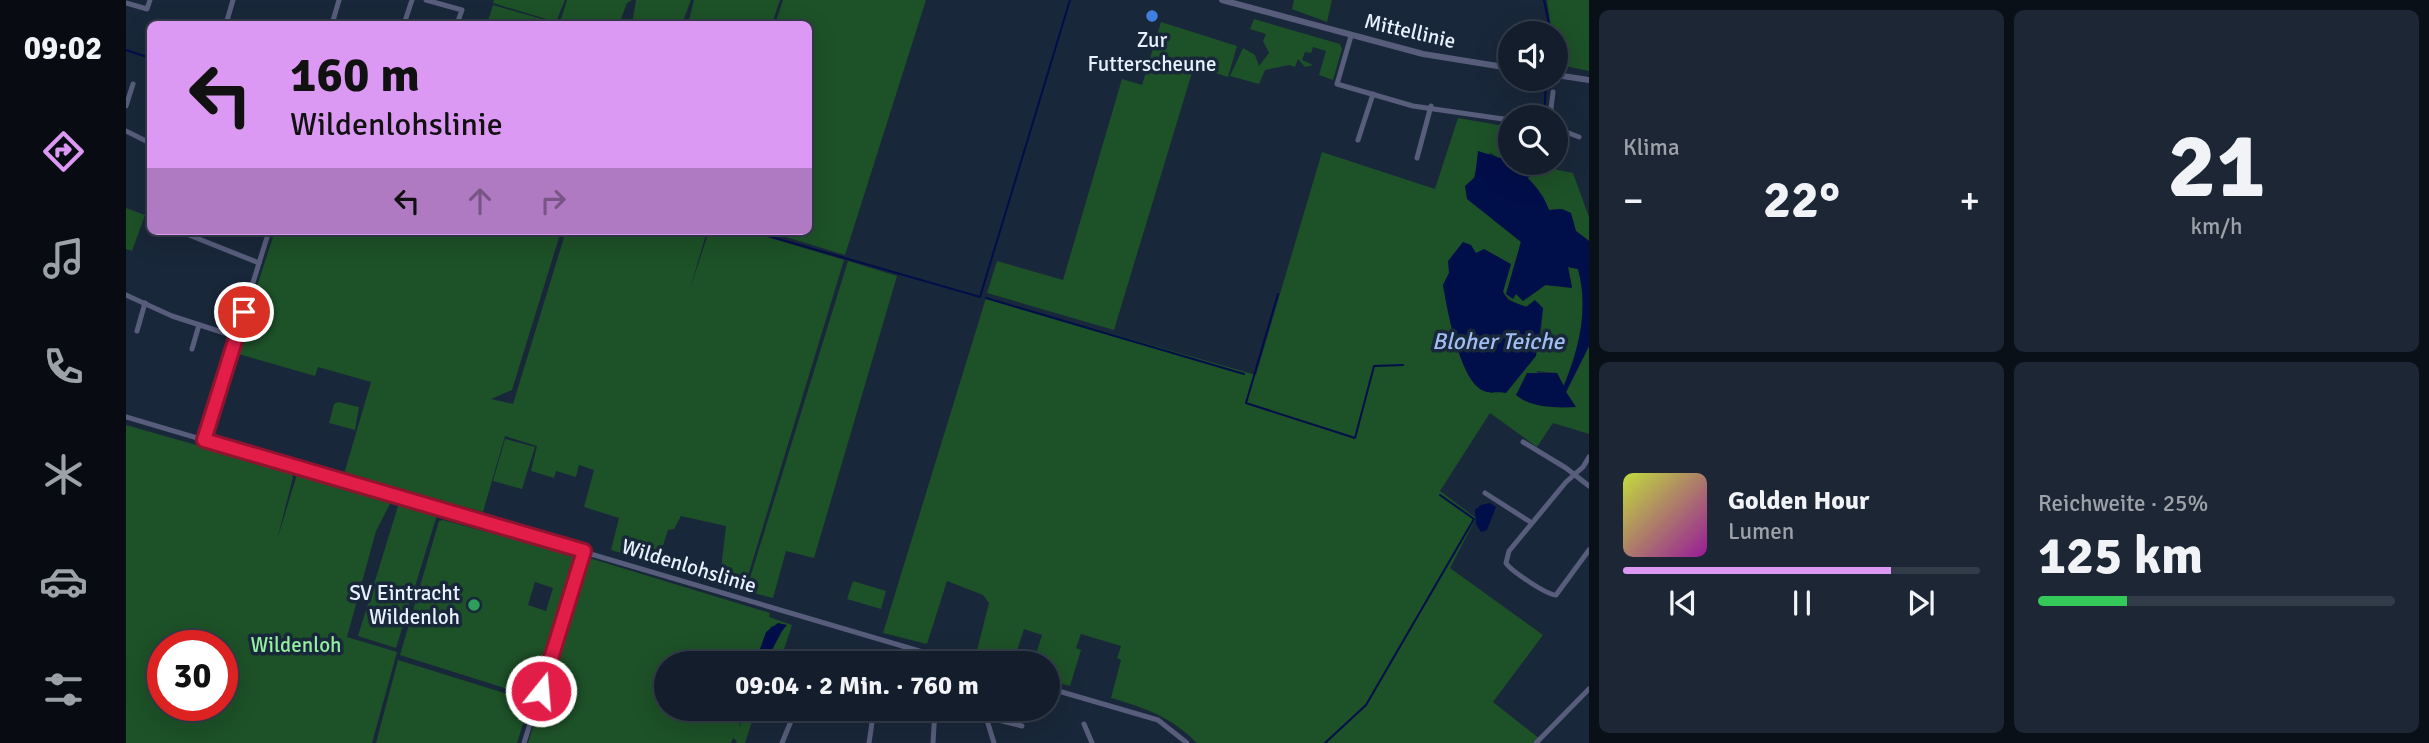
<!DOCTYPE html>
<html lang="de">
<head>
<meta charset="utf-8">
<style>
	:root { --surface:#131d2c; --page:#1c2634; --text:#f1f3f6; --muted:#9da2a9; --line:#323b48; --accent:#dc99f4 }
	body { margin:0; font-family:Signika,sans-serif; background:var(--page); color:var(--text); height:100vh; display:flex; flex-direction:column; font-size:26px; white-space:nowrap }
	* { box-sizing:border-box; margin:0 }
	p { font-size:23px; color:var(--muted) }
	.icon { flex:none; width:38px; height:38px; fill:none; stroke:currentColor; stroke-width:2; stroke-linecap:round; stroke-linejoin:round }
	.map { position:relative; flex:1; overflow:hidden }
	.details { display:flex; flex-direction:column; gap:10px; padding:10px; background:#0a1018; width:840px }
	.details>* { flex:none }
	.hud { position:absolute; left:21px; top:21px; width:665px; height:214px; border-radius:10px; box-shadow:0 7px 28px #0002,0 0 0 2px var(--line); background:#dc99f4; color:#111; overflow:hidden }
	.fabs { position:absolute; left:1372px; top:21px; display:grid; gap:14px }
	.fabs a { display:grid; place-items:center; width:70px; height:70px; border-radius:50%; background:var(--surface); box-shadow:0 7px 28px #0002,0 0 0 2px var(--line); font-size:35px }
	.speed { position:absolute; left:21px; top:630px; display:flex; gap:14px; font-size:35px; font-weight:700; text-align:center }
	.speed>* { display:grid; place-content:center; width:91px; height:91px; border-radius:50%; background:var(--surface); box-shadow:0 7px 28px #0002,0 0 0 2px var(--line); line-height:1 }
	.speed .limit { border:10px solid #d22; background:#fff; color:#111 }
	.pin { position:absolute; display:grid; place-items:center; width:60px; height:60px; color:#fff; margin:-30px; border:4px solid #fff; border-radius:50%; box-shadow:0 2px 7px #0007 }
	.me { position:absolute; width:77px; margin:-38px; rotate:17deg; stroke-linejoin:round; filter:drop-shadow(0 0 5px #0008) }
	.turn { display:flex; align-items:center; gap:24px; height:147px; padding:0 28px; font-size:32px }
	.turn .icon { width:91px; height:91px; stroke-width:2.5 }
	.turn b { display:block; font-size:49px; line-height:60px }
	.lanes { display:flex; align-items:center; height:66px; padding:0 28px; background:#0003; justify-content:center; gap:35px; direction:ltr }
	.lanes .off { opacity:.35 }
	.big { font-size:52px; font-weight:700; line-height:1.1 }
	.details .widget { flex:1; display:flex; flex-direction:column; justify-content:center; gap:10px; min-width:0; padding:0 24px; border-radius:10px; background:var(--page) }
	.details .dial { align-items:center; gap:0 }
	.dial b { font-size:91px; line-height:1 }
	.song { display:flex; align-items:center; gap:21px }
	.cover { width:84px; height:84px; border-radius:10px; background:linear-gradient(135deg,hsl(70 70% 55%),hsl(300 70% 35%)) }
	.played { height:7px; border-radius:4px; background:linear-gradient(90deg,var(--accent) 75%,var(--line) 75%) }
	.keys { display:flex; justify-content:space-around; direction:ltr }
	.heat { display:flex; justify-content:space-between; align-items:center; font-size:38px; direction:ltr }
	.charge { height:10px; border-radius:5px; background:linear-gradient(90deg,#34c759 25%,var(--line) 0) }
	.details .tiles { flex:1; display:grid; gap:10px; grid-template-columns:repeat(2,1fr) }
	.trip { position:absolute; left:528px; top:651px; width:406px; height:70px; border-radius:35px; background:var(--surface); box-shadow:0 7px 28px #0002,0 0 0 2px var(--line); font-weight:700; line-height:70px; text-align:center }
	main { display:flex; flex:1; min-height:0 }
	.menu { display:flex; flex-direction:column; width:126px; justify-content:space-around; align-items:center; background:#080c12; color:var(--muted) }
	.menu .icon { width:49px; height:49px }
	.menu .active { color:var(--accent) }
	.menu b { font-size:32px; color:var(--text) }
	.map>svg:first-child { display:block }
</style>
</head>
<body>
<main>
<nav class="menu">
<b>09:02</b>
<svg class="icon active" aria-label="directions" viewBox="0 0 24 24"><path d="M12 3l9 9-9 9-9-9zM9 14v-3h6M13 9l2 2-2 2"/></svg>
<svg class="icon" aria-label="music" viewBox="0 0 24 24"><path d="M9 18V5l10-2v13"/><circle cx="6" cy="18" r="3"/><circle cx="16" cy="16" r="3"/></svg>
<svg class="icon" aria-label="phone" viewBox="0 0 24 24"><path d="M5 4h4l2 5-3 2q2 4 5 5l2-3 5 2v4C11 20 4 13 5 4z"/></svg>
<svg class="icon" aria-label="climate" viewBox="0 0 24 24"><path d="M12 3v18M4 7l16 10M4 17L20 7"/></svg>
<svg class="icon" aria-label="car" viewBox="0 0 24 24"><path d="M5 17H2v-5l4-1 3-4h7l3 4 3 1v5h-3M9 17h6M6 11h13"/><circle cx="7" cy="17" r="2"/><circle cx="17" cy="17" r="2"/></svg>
<svg class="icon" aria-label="filters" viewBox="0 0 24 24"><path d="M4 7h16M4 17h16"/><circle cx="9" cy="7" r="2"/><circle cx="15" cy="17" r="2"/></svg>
</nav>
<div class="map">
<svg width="1463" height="743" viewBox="0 0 1463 743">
	<rect width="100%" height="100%" fill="#19273a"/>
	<!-- green -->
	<g fill="#1d5127" fill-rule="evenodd">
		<path d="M368 0H439L430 22 367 3Z"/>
		<path d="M441 0H506L501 3 493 24 434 22Z"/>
		<path d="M510 0H565L556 24H506Z"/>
		<path d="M568 0H654L646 24H562Z"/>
		<path d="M657 0H800L719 255 640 231H682V24H649Z"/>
		<path d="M1168 0H1206L1201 22 1166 9Z"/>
		<path d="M1421 0H1463V71L1430 64V33H1426Z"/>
		<path d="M367 5 433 24H361Z"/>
		<path d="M1128 19 1214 44 1216 49 1207 80 1193 75 1200 51 1187 47 1185 53 1179 52 1176 60 1187 65 1179 67 1172 59 1169 67 1163 65 1139 70 1133 84 1104 76 1117 48 1129 55 1133 66 1143 53 1137 41 1140 34 1124 29Z"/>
		<path d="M1035 22 1111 46 1102 77 1068 66 988 330 861 293 871 261 937 280 996 79 1016 85Z"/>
		<path d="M1332 118 1384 127V160L1379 162 1365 153 1353 158 1342 199 1395 241 1381 294 1390 293 1397 301 1420 285 1446 287 1442 267 1452 269C1463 310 1453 349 1437 387L1431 373 1410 371 1449 406 1440 392 1463 346V434L1427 423 1411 447 1364 413 1314 491 1350 518 1324 568 1417 635 1367 702 1414 739 1410 743H1071C1045 717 1020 708 985 698L995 660 991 658 995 646 955 634 950 648 955 650 944 686 922 680V663H907L916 635 898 629 887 663H865L849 658 863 603 857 595 821 581 801 644 757 633 860 298 1130 375 1196 152 1309 189ZM1323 273 1377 292C1386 306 1402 307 1417 308L1414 345 1374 391 1364 393 1343 376 1331 343 1317 285Z"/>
		<path d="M1390 163H1418L1417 167 1447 173 1463 217V241L1450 231 1436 209 1423 210 1418 199Z"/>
		<path d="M0 208 19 215 6 251 0 249Z"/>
		<path d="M149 231H435L386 390 365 399 387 404 440 231H581L564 289 583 231H621L718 260 618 589 579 578 581 567 595 569 600 526 555 516 548 529 542 530 531 564 485 550 493 518 458 507 468 470 453 465 450 477 430 471 428 478 405 471 411 446 379 436 357 512 218 474 245 382 192 367 189 376 109 353Z"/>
		<path d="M722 261 771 276 688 558 660 551 647 598 620 591Z"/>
		<path d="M212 402 233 407 229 430 203 423 208 404Z"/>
		<path d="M0 425 165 472 167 477 151 540 172 471 267 498 250 531 221 637 271 652 246 743H0ZM37 646H96V705H37Z"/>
		<path d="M379 439 409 447 396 489 367 481Z"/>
		<path d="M273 503 311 515 270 648 232 636Z"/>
		<path d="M317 520 450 556 442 573 445 579 407 697 274 655 313 521ZM409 582 427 588 420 611 402 605Z"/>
		<path d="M460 557 644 613 643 617 666 625 656 655 648 663H639L657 630 645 626 629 663H541V709H615L613 728 620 709H630L619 743H610L611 741 607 738 605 743H402Z"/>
		<path d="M727 581 760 591 755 609 721 599Z"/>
		<path d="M272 660 404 701 391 743H250Z"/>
	</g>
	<!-- water -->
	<g fill="#000e4a">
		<path d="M1352 151 1390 163C1402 182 1413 184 1423 210L1436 209 1445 213 1450 231 1463 241V346L1440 392 1450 407C1430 408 1405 408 1390 395L1401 373H1431L1438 386C1453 349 1463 309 1452 269L1442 267 1446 288 1419 285 1397 301 1390 294 1387 299 1380 294 1395 242 1341 199 1339 186 1349 177Z"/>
		<path d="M1337 242 1345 245 1350 253 1358 249 1385 264 1377 292 1382 300 1400 307 1409 300 1417 308 1410 356 1380 393C1373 391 1365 394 1358 391 1334 382 1321 309 1317 285L1323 273 1322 261Z"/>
		<path d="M1364 503 1370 507 1361 530 1355 532 1350 524 1349 510 1355 505Z"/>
		<path d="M652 623 661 625 655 632 639 663H629L640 632Z"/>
	</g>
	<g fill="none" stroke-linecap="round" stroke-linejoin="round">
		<!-- stream -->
		<g stroke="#000e4a" stroke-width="2">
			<path d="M1418 0 1425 33"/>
			<path d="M0 50 24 58"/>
			<path d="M1418 117 1420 84"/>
			<path d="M1401 177 1414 171V163"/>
			<path d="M625 231 854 297 944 0"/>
			<path d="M1152 294 1120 403 1229 438 1248 366 1277 365"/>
			<path d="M860 298 1118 374"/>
			<path d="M1199 743 1240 705 1348 519 1314 495"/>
		</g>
		<!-- minor -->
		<g stroke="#575d7b" stroke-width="5">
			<path d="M300 0 336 10 331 24"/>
			<path d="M0 3 21 9 24 0"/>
			<path d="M100 24 107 0"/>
			<path d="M206 24 213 0"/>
			<path d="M278 24 286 0"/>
			<path d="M1225 36 1211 84 1287 106 1384 120"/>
			<path d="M0 106 7 84"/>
			<path d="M1424 117 1427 92"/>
			<path d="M1430 128 1453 137"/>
			<path d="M0 131 24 143"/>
			<path d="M1232 140 1247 94"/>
			<path d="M1291 158 1305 106"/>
			<path d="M53 231 133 263"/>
			<path d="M0 295 46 316 111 337"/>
			<path d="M11 331 19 303"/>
			<path d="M66 349 73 325"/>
			<path d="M0 417 834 663"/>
			<path d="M78 440 143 231"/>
			<path d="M1397 442 1440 468 1463 486"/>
			<path d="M1463 457 1457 467 1440 482 1383 551 1380 563C1385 571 1421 595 1430 595L1463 550"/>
			<path d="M1359 493 1406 523"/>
			<path d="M922 688 1032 720 1061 743"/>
			<path d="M836 709 860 717 868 743"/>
			<path d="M860 717 896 726"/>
			<path d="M958 724 966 743"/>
			<path d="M398 743 458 551"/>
			<path d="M656 743 670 709"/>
			<path d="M743 743 748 709"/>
			<path d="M807 743 809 709"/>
			<path d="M1410 743 1463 689"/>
		</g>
		<!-- tertiary -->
		<g stroke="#575d7b" stroke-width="6">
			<path d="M1096 0 1297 54 1384 68"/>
			<path d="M1430 75 1463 80"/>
		</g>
	</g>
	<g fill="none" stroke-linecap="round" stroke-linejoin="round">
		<defs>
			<path id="route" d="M118 312 78 440 458 551 415 691"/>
		</defs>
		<!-- route casing -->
		<use href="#route" stroke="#92132f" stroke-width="18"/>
		<!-- route -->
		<use href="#route" stroke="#e11d48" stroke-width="12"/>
	</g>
	<!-- markers -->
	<circle fill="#3f7fe0" stroke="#19273a" stroke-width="2.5" cx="1026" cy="16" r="7"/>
	<circle fill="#2e9e5b" stroke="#19273a" stroke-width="2.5" cx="348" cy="605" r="7"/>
	<g text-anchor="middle" stroke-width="7" stroke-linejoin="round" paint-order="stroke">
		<!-- street labels -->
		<g font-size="21" fill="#e7f0fd" stroke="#19273a">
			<text transform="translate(1284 31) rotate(13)" y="7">Mittellinie</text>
			<text transform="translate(563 566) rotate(17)" y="7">Wildenlohslinie</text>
		</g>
		<!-- poi labels -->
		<g font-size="21" fill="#e7f0fd" stroke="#19273a">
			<text x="1026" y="47">Zur<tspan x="1026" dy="24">Futterscheune</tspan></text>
			<text x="334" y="600" text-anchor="end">SV Eintracht<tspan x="334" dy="24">Wildenloh</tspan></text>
		</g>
		<!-- park labels -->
		<g font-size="21" fill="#93ef9f" stroke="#19273a">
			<text x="170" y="652">Wildenloh</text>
		</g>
		<!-- water labels -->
		<g font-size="23" font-style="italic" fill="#a2bef5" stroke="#19273a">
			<text x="1372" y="349">Bloher Teiche</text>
		</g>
	</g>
</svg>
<div class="fabs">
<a><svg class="icon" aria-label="sound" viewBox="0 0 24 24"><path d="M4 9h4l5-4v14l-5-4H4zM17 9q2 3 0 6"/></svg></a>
<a><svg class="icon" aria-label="search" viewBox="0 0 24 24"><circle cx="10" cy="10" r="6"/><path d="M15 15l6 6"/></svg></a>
</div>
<div class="speed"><div class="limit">30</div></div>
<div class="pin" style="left:118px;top:312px;background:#d93025"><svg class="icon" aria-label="arrive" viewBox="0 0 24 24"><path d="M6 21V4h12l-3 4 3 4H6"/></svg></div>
<svg class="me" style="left:415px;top:691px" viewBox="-20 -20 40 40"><circle r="17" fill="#e11d48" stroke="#fff" stroke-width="3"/><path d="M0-11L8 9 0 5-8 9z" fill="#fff"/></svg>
<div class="trip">09:04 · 2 Min. · 760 m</div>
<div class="hud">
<div class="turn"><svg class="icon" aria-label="left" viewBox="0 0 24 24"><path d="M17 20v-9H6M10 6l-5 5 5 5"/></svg><div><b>160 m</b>Wildenlohslinie</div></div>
<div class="lanes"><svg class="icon" aria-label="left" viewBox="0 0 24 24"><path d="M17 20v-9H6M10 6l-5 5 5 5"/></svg><svg class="icon off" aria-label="ahead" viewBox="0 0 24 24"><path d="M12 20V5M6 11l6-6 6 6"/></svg><svg class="icon off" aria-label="right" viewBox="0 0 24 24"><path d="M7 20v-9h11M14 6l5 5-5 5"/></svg></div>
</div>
</div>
<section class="details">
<div class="tiles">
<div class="widget"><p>Klima</p>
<div class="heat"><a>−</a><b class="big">22°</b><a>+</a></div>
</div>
<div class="widget dial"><b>21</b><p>km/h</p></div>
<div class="widget">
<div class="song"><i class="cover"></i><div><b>Golden Hour</b><p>Lumen</p></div></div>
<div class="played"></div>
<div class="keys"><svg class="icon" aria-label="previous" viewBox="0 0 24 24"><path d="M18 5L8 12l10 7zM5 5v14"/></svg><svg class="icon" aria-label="pause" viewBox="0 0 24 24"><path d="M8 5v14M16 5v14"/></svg><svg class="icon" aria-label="next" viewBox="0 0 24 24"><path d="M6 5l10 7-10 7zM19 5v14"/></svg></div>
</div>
<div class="widget"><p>Reichweite · 25%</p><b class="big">125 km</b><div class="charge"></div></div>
</div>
</section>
</main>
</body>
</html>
